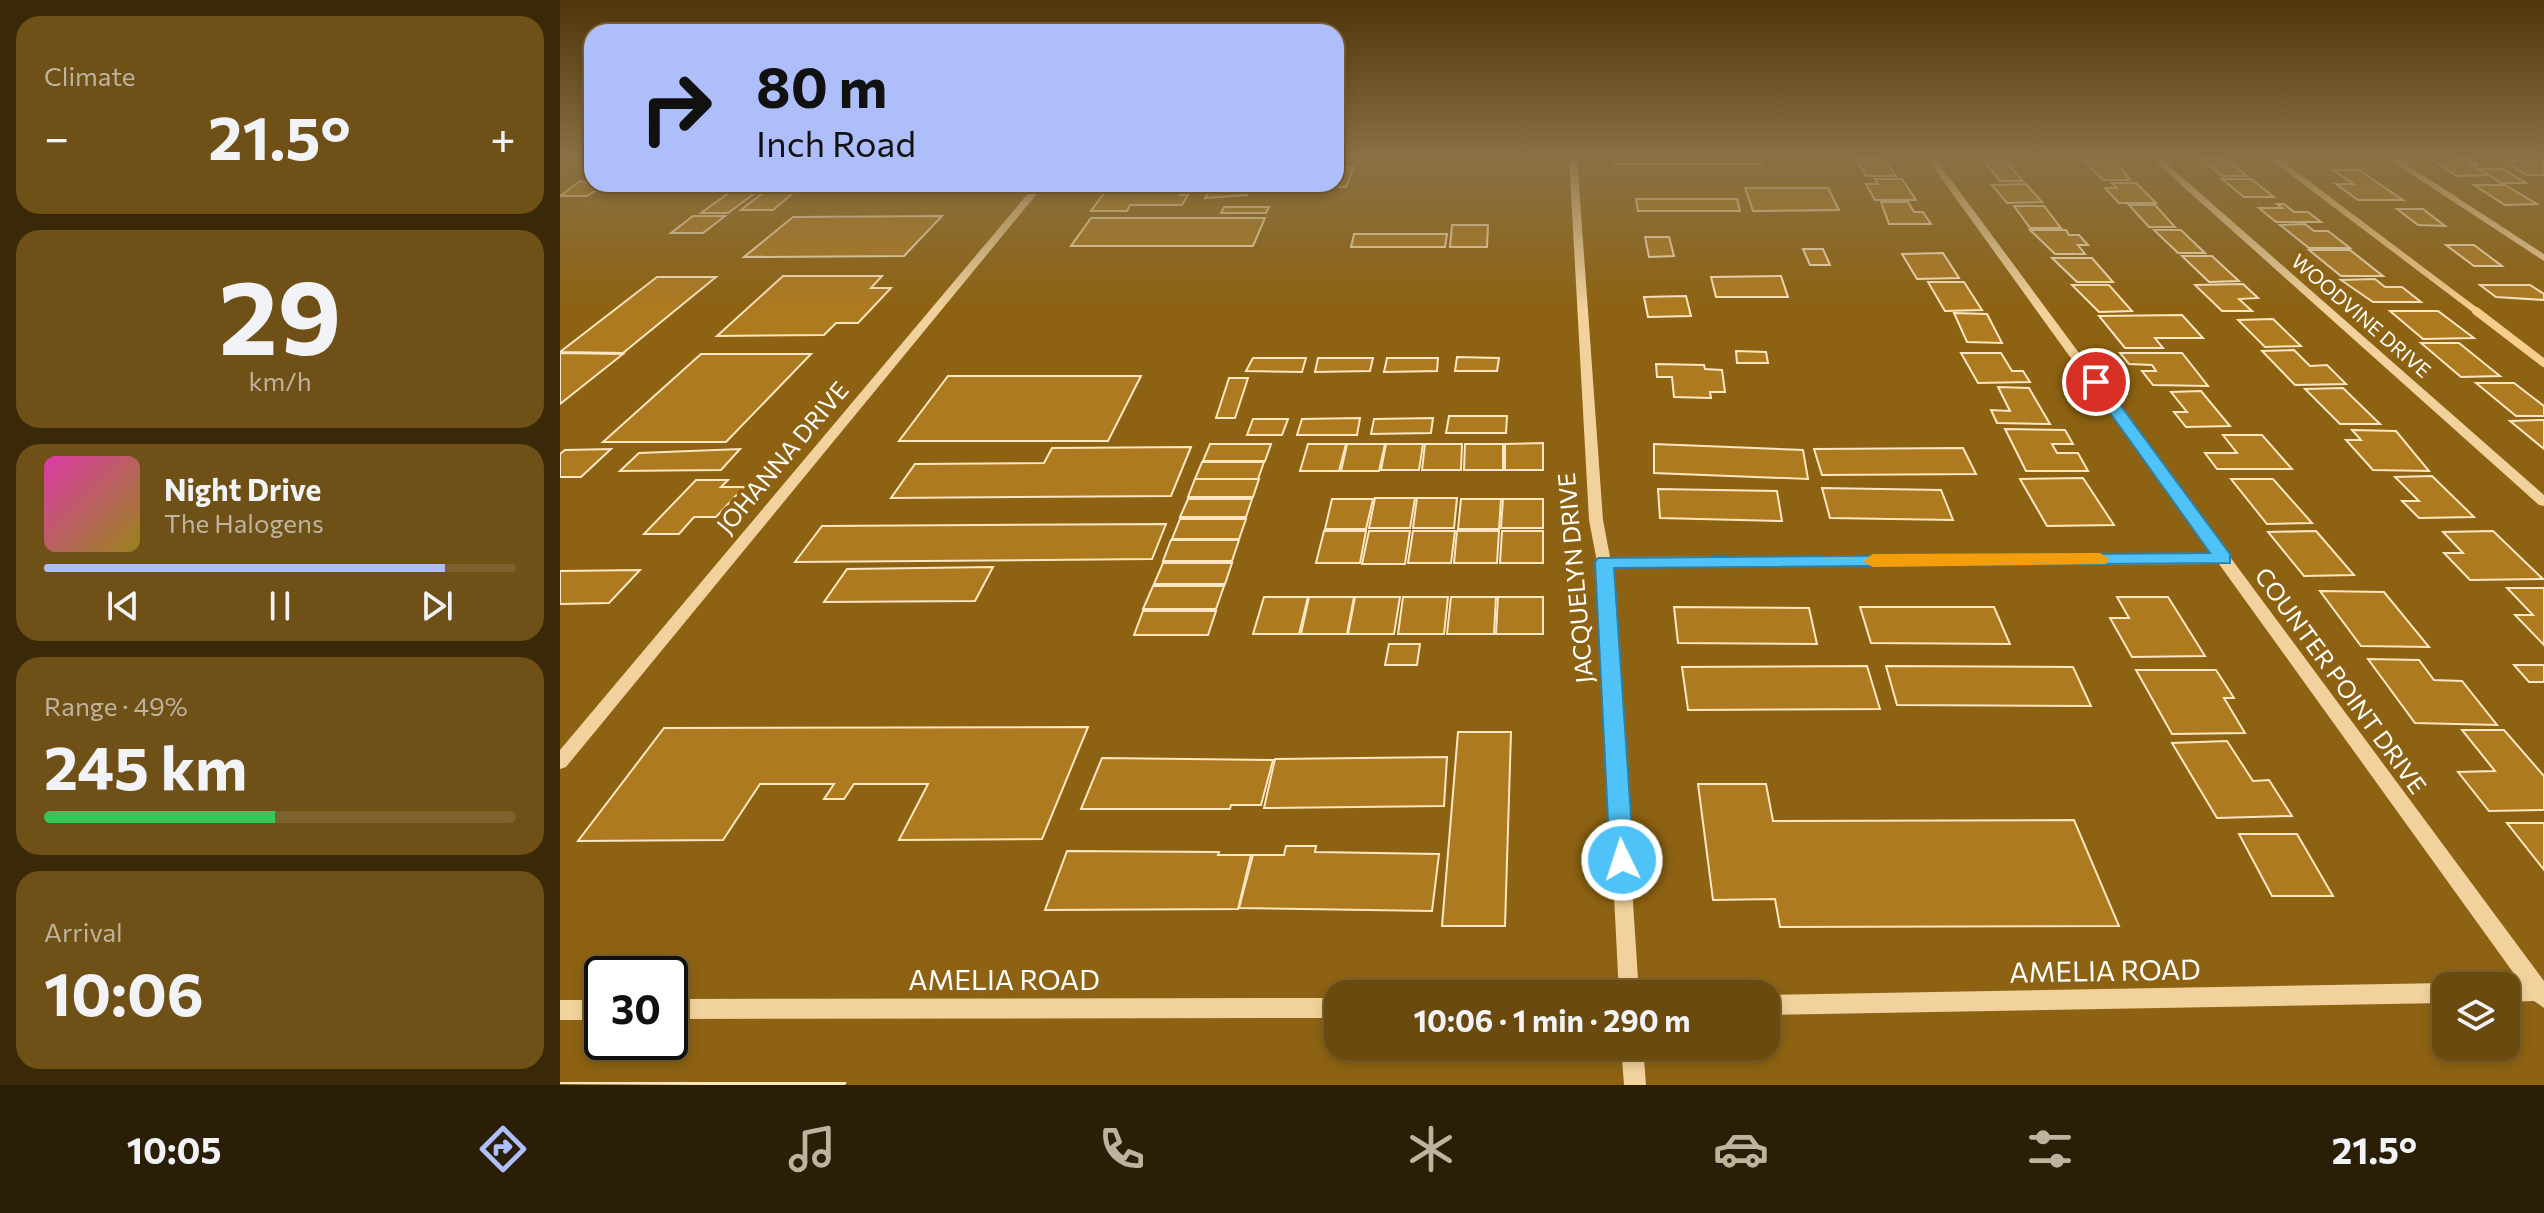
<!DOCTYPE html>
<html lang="en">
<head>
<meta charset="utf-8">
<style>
	:root { --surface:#6a4a0e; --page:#6f5117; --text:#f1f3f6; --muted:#beb39e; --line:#7d622e; --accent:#aebefa }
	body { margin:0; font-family:Commissioner,sans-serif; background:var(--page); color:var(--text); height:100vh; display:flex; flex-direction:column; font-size:30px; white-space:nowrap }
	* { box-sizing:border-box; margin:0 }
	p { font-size:26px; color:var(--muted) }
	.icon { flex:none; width:44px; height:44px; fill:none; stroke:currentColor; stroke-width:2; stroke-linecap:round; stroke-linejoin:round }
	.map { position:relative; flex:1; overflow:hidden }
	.drawer { display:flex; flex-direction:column; gap:16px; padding:16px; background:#3a2908; width:560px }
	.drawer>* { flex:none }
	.top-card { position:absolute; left:24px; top:24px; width:760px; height:168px; border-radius:24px; box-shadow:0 4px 12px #0003,0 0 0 2px var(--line); background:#aebefa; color:#111; overflow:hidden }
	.controls { position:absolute; left:1872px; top:972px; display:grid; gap:16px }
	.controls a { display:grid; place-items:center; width:88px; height:88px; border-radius:16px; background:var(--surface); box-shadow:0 4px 12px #0003,0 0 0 2px var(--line); font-size:40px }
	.speed { position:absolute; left:24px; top:956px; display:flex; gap:16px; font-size:40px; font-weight:700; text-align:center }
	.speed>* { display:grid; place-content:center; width:104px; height:104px; border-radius:50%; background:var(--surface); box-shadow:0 4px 12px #0003,0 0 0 2px var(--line); line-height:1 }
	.speed .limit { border:4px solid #111; border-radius:12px; background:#fff; color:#111 }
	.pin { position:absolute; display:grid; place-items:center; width:68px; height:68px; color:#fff; margin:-34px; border:4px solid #fff; border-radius:50%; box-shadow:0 2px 8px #0007 }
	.me { position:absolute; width:88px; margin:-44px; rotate:356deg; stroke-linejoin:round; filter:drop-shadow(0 0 6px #0008) }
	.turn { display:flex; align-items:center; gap:28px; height:168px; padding:0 40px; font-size:36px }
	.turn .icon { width:104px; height:104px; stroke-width:2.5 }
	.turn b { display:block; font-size:56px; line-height:68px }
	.big { font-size:60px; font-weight:700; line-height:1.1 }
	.drawer .widget { flex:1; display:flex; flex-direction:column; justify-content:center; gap:12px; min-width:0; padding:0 28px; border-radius:24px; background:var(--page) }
	.drawer .dial { align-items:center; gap:0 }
	.dial b { font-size:104px; line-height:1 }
	.song { display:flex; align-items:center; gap:24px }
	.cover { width:96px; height:96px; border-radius:12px; background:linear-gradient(135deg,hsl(320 70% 55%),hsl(50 70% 35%)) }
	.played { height:8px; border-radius:4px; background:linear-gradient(90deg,var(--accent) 85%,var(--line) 85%) }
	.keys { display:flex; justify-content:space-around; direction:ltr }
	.heat { display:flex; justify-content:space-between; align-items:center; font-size:44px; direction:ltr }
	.charge { height:12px; border-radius:6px; background:linear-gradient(90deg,#34c759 49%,var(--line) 0) }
	.trip { position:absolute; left:764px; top:980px; width:456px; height:80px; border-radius:24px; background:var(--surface); box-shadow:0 4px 12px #0003,0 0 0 2px var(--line); font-weight:700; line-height:80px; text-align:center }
	.tab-bar { display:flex; height:128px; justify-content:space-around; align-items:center; background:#2a1e06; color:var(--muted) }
	.tab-bar .icon { width:56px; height:56px }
	.tab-bar .on { color:var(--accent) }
	.tab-bar b { font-size:36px; color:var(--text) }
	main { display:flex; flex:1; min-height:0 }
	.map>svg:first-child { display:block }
</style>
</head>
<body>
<main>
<section class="drawer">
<div class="widget"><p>Climate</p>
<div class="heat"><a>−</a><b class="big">21.5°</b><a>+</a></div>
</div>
<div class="widget dial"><b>29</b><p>km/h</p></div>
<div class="widget">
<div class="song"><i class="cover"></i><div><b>Night Drive</b><p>The Halogens</p></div></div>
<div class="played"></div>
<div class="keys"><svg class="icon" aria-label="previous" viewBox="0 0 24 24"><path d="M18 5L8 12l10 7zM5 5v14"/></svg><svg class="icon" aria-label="pause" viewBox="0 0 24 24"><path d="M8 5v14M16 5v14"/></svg><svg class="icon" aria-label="next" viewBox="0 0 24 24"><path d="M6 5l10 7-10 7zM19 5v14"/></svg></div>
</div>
<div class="widget"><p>Range · 49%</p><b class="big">245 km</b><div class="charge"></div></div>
<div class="widget"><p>Arrival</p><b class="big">10:06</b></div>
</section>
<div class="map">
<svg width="1984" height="1085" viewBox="0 0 1984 1085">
	<rect width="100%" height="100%" fill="#8d6212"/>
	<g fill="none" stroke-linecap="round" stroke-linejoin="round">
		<!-- stream-far1 -->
		<path stroke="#f5cd8d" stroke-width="6" d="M1712 157 1919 313"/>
		<!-- stream -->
		<path stroke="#f5cd8d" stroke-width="8" d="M1916 311 1984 363"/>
	</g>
	<!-- building -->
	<g fill="#ad7a20" stroke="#fce7c2" stroke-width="2">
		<path d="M1052 157H1200L1203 164H1053Z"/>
		<path d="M1867 157 1908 159 1919 165H1911L1928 175 1897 176Z"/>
		<path d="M1296 159H1324L1336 176H1306Z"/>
		<path d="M1638 159H1665L1687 176H1663Z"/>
		<path d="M1524 161H1556L1570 180H1543Z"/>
		<path d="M1943 161H1984V175H1967Z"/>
		<path d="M1424 162H1447L1463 181H1440Z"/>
		<path d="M776 167H794L786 187 753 186 776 184Z"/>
		<path d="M1920 169H1943L1966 183H1941Z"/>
		<path d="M1773 170H1799L1843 200H1798L1776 184H1793Z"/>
		<path d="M1315 179H1342L1356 200H1315L1306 184H1318Z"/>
		<path d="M1662 179H1691L1714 197H1684Z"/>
		<path d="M20 181 32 184H89H46L27 196H0Z"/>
		<path d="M1552 183H1576L1596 203H1559L1545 188H1557Z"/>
		<path d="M181 184H207L168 213H141Z"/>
		<path d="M214 184H244L213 210H181Z"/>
		<path d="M1466 184 1482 202 1447 203 1432 185Z"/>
		<path d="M1914 185H1945L1977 204 1945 205Z"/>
		<path d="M582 188H624L620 195H628L622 205H570L567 211H531L545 192H580Z"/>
		<path d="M690 188 687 195 645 198 650 189Z"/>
		<path d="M1185 188H1268L1279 210 1193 211Z"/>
		<path d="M1076 199H1177L1180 211H1078Z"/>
		<path d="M1321 202H1348L1354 212H1363L1371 224H1329Z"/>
		<path d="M1717 204H1724L1734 212H1748L1761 222H1716L1699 208H1722Z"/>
		<path d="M1569 205H1595L1615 227H1589Z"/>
		<path d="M1454 206H1484L1501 228H1470Z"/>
		<path d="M664 207H709L706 213H661Z"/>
		<path d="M1837 209H1863L1885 226 1858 225Z"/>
		<path d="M133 216H165L143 233H111Z"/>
		<path d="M382 216 344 256 184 257 233 217Z"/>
		<path d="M531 218H705L693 246H511Z"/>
		<path d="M1745 224 1754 231H1768L1790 248H1749L1720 225Z"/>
		<path d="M892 225H928L927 247H890Z"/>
		<path d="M1470 230H1506L1509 235H1519L1528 245H1518L1525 254H1495Z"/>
		<path d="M1594 230H1621L1645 253H1618Z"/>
		<path d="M794 234H887L885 247H791Z"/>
		<path d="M1085 237H1109L1114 256 1089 257Z"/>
		<path d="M1886 245H1914L1942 266H1914Z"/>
		<path d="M1243 249H1263L1270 265H1250Z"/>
		<path d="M1749 250H1790L1823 276H1781Z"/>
		<path d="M1383 253 1399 278 1357 279 1342 254Z"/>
		<path d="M1622 256H1652L1679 281 1649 282Z"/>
		<path d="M1492 258H1532L1553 282H1517Z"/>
		<path d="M223 276H322L311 288H331L298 323H276L264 335 157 336Z"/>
		<path d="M1221 276 1228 297H1156L1151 277Z"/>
		<path d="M97 277H156L63 353 0 352Z"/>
		<path d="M1815 279 1825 287H1842L1861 302H1813L1781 280Z"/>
		<path d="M1368 282H1404L1422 310 1385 311Z"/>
		<path d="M1683 284 1698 298 1679 299 1692 311H1662L1635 285Z"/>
		<path d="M1512 285H1549L1572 311 1539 312Z"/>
		<path d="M1920 285H1970L1984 294V300L1936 297Z"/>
		<path d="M1126 296 1131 316 1088 317 1084 297Z"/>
		<path d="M1830 311H1878L1914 338 1863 339Z"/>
		<path d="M1394 313 1427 314 1442 343 1407 342Z"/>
		<path d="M1622 315 1643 338H1595L1603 348H1565L1539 316Z"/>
		<path d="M1713 319 1741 346 1705 347 1678 320Z"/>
		<path d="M1861 343H1899L1940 376 1901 377Z"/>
		<path d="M1734 350 1750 366 1767 365 1786 384 1735 385 1702 351Z"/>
		<path d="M1176 351 1206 352 1208 363H1177Z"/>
		<path d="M0 353 63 354 0 404Z"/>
		<path d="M1401 353H1441L1452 371H1463L1470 382 1418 383Z"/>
		<path d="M1560 353H1622L1648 386 1593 385 1582 371H1596L1592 365 1569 364Z"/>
		<path d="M141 354H251L166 442H43Z"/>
		<path d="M897 357 939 358 937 371H895Z"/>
		<path d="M693 358H746L742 372 686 371Z"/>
		<path d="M758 358H813L810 371 755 372Z"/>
		<path d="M827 358H878L877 371 824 372Z"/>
		<path d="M1096 364 1144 365 1145 369 1162 370 1165 392H1150L1151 398 1114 397 1112 377H1097Z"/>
		<path d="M388 376H581L548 441H339Z"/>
		<path d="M669 378H688L675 418H656Z"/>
		<path d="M1916 383H1954L1984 406V416H1956Z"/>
		<path d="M1438 387 1469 388 1490 424 1437 423 1431 410 1450 411Z"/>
		<path d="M1783 388 1820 424H1780L1745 389Z"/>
		<path d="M1641 391 1670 426 1626 427 1614 412H1627L1611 392Z"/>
		<path d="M889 416H947L946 433H886Z"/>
		<path d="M800 418 797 435H737L742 419Z"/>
		<path d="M873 418 871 433 811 434 814 419Z"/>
		<path d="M693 419H728L722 435H687Z"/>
		<path d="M1984 420V449L1950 421Z"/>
		<path d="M1445 429 1505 430 1513 444H1492L1497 453H1518L1528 471H1466Z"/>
		<path d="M1792 430 1836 431 1869 471 1813 470 1786 440H1801Z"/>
		<path d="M1663 435H1702L1732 469H1657L1645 453H1677Z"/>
		<path d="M983 443V470H945V444Z"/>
		<path d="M650 444H711L705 461H643Z"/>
		<path d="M748 444H786L779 471H740Z"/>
		<path d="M787 444H825L819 471H781Z"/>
		<path d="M826 444H863L859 470H821Z"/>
		<path d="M865 444H902L901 470H862Z"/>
		<path d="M905 444H943V470H904Z"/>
		<path d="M1094 444 1243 450 1248 479 1094 473Z"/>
		<path d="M631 447 611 496 331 498 355 464 484 463 492 448Z"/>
		<path d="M1403 448 1416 474 1262 475 1254 449Z"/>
		<path d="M51 449 21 477H0V454L5 450Z"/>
		<path d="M180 449 161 470 60 471 79 453Z"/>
		<path d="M642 462H704L698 479H635Z"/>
		<path d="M1872 476 1914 517 1859 518 1842 501H1859L1835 477Z"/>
		<path d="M1523 478 1554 525 1487 526 1460 479Z"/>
		<path d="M635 479H699L693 497H628Z"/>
		<path d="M1671 479H1713L1752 523 1707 524Z"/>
		<path d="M136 480H168L161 487H184L156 517H134L119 534H84Z"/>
		<path d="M1262 488 1381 490 1393 520 1270 518Z"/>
		<path d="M1098 489 1217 491 1222 521 1100 518Z"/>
		<path d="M815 498H855L850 528H809Z"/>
		<path d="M857 498H897L894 528H853Z"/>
		<path d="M628 499H692L686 517H620Z"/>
		<path d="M772 499H813L806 529H765Z"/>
		<path d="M901 499H941L939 529H898Z"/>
		<path d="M943 499H983V528H941Z"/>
		<path d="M620 519H686L679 539H612Z"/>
		<path d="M606 524 592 559 235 562 262 526Z"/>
		<path d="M764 531H806L800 563H756Z"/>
		<path d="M809 531H850L845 564H802Z"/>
		<path d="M853 531H895L891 563H848Z"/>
		<path d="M897 531H939L937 563H894Z"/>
		<path d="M942 531H983V563H940Z"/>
		<path d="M1756 531 1794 575 1744 576 1708 532Z"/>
		<path d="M1933 531 1983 579 1910 580 1884 553H1903L1883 532Z"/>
		<path d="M611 540H679L672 561H603Z"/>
		<path d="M603 563H672L665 584H594Z"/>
		<path d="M433 567 415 601 264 602 287 569Z"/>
		<path d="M80 570 49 603 0 604V571Z"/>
		<path d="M593 586H664L656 609H583Z"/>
		<path d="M1947 588H1984V645L1955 615H1973Z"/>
		<path d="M1760 591 1824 592 1869 647 1801 646Z"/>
		<path d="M704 597H748L739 634H693Z"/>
		<path d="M749 597H794L787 634H741Z"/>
		<path d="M795 597H840L834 634H788Z"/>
		<path d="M843 597H888L884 634H838Z"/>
		<path d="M891 597H936L934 634H887Z"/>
		<path d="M938 597H983V634H936Z"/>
		<path d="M1557 597H1608L1645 656 1572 657 1550 618H1569Z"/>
		<path d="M1114 607 1249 608 1257 644 1118 643Z"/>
		<path d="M1300 607H1434L1450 644 1311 643Z"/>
		<path d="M583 611H656L648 635H574Z"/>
		<path d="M829 644H860L857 665H825Z"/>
		<path d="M1808 659 1859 660 1874 680 1902 681 1937 725 1855 723Z"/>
		<path d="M1954 665H1984V682H1969Z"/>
		<path d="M1307 666 1320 709 1128 710 1122 667Z"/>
		<path d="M1326 666 1513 667 1531 706 1337 705Z"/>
		<path d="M1576 670H1656L1674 698H1664L1685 733 1612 734Z"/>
		<path d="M528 727 482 839 339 840 368 784H294L284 799H264L274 784H200L163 840 18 841 104 728Z"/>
		<path d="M1902 730H1944L1984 776V810L1929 811 1898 772 1935 771Z"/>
		<path d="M898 732H951L945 926H882Z"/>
		<path d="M1667 741 1693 781 1709 780 1732 816 1657 818 1612 743Z"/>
		<path d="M887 757 884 806 704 808 715 759Z"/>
		<path d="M542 758 713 760 701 805H671L670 809H521Z"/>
		<path d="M1138 784H1206L1213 821 1514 820 1559 926 1220 927 1215 899 1153 900Z"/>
		<path d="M1947 823H1984V870Z"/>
		<path d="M1679 834H1737L1773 896H1712Z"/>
		<path d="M726 846H756L755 852 879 854 872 911 679 908 693 855H724Z"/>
		<path d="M507 851 659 852 658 855H691L678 909 485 910Z"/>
		<path d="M0 1083H285L284 1085Z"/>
	</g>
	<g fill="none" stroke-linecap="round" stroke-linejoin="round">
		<!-- minor -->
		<g fill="#f1d29c" fill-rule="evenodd">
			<path d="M1009 157H1017L1043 520 1050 557 1652 554 1366 157H1374L1984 981V1008L1974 1001 1946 1002V986L1939 985 1946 982H1960L1659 564 1051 567 1079 994H1059L1037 562 1029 520Z"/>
			<path d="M1590 157H1599L1984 495V506L1979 505Z"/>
			<path d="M1825 157H1835L1984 254V261Z"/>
			<path d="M476 184H485L6 767 0 769V750Z"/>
			<path d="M1886 983 1893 986H1886V1003L1206 1015V995Z"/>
			<path d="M778 998V1018L110 1019V999Z"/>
			<rect x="0" y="1000" width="42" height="20"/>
			<path d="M1061 1046H1083L1086 1085H1064Z"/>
		</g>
		<!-- major -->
		<path fill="#fff7e6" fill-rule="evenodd" d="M0 157H7L0 162Z"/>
	</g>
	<!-- sky -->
	<linearGradient id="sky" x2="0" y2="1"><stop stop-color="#4e360a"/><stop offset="0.51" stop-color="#897144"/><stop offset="1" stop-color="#897144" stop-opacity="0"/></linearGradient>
	<rect width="1984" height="309" fill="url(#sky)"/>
	<!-- route -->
	<path fill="#4fc3f7" stroke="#337fa1" stroke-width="2" d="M1531 379H1541L1670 554V563L1054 568 1074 860 1071 868 1062 871 1053 868 1050 860 1035 562 1038 558 1650 553 1528 382Z"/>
	<!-- slow -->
	<path fill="#f59e0b" d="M1540 553 1549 559 1546 564 1313 567 1303 561 1313 554Z"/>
	<g text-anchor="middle" stroke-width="8" stroke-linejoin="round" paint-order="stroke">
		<!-- far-street labels -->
		<g font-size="20" fill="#fff" stroke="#8d6212">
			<text transform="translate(1801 316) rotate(41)" y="7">WOODVINE DRIVE</text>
		</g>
		<!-- street labels -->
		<g font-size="24" fill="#fff" stroke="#8d6212">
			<text transform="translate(223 458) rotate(-50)" y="8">JOHANNA DRIVE</text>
			<text transform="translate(1016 578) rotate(-95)" y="8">JACQUELYN DRIVE</text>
			<text transform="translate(1780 681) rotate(54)" y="8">COUNTER POINT DRIVE</text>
		</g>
		<!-- near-street labels -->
		<g font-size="28" fill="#fff" stroke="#8d6212">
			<text transform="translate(1545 971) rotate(-1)" y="10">AMELIA ROAD</text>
			<text x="444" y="990">AMELIA ROAD</text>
		</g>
	</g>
</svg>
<div class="controls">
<a><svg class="icon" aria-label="layers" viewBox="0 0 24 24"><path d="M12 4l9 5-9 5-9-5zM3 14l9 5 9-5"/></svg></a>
</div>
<div class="speed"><div class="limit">30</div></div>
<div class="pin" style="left:1536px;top:382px;background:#d93025"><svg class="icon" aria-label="arrive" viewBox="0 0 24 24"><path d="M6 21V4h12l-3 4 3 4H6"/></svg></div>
<svg class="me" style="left:1062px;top:860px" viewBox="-20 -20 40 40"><circle r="17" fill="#4fc3f7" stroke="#fff" stroke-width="3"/><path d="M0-11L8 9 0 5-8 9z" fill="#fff"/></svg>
<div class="trip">10:06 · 1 min · 290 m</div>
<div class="top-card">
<div class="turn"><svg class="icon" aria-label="right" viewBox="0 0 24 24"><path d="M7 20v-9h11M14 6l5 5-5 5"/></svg><div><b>80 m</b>Inch Road</div></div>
</div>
</div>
</main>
<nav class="tab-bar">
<b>10:05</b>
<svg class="icon on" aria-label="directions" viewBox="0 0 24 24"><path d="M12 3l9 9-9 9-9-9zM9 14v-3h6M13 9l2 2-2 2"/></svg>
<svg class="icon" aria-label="music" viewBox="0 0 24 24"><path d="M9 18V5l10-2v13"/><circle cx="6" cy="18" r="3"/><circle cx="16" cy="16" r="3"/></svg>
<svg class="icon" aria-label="phone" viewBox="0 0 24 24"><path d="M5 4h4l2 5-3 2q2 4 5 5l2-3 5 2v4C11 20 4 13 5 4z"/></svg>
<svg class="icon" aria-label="climate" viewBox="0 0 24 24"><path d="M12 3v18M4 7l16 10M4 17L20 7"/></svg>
<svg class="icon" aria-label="car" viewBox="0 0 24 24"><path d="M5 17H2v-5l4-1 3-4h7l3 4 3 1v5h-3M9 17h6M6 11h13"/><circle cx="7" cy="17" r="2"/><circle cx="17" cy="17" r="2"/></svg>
<svg class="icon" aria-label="filters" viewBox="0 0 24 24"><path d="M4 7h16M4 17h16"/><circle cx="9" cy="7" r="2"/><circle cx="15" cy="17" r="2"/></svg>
<b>21.5°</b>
</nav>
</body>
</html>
